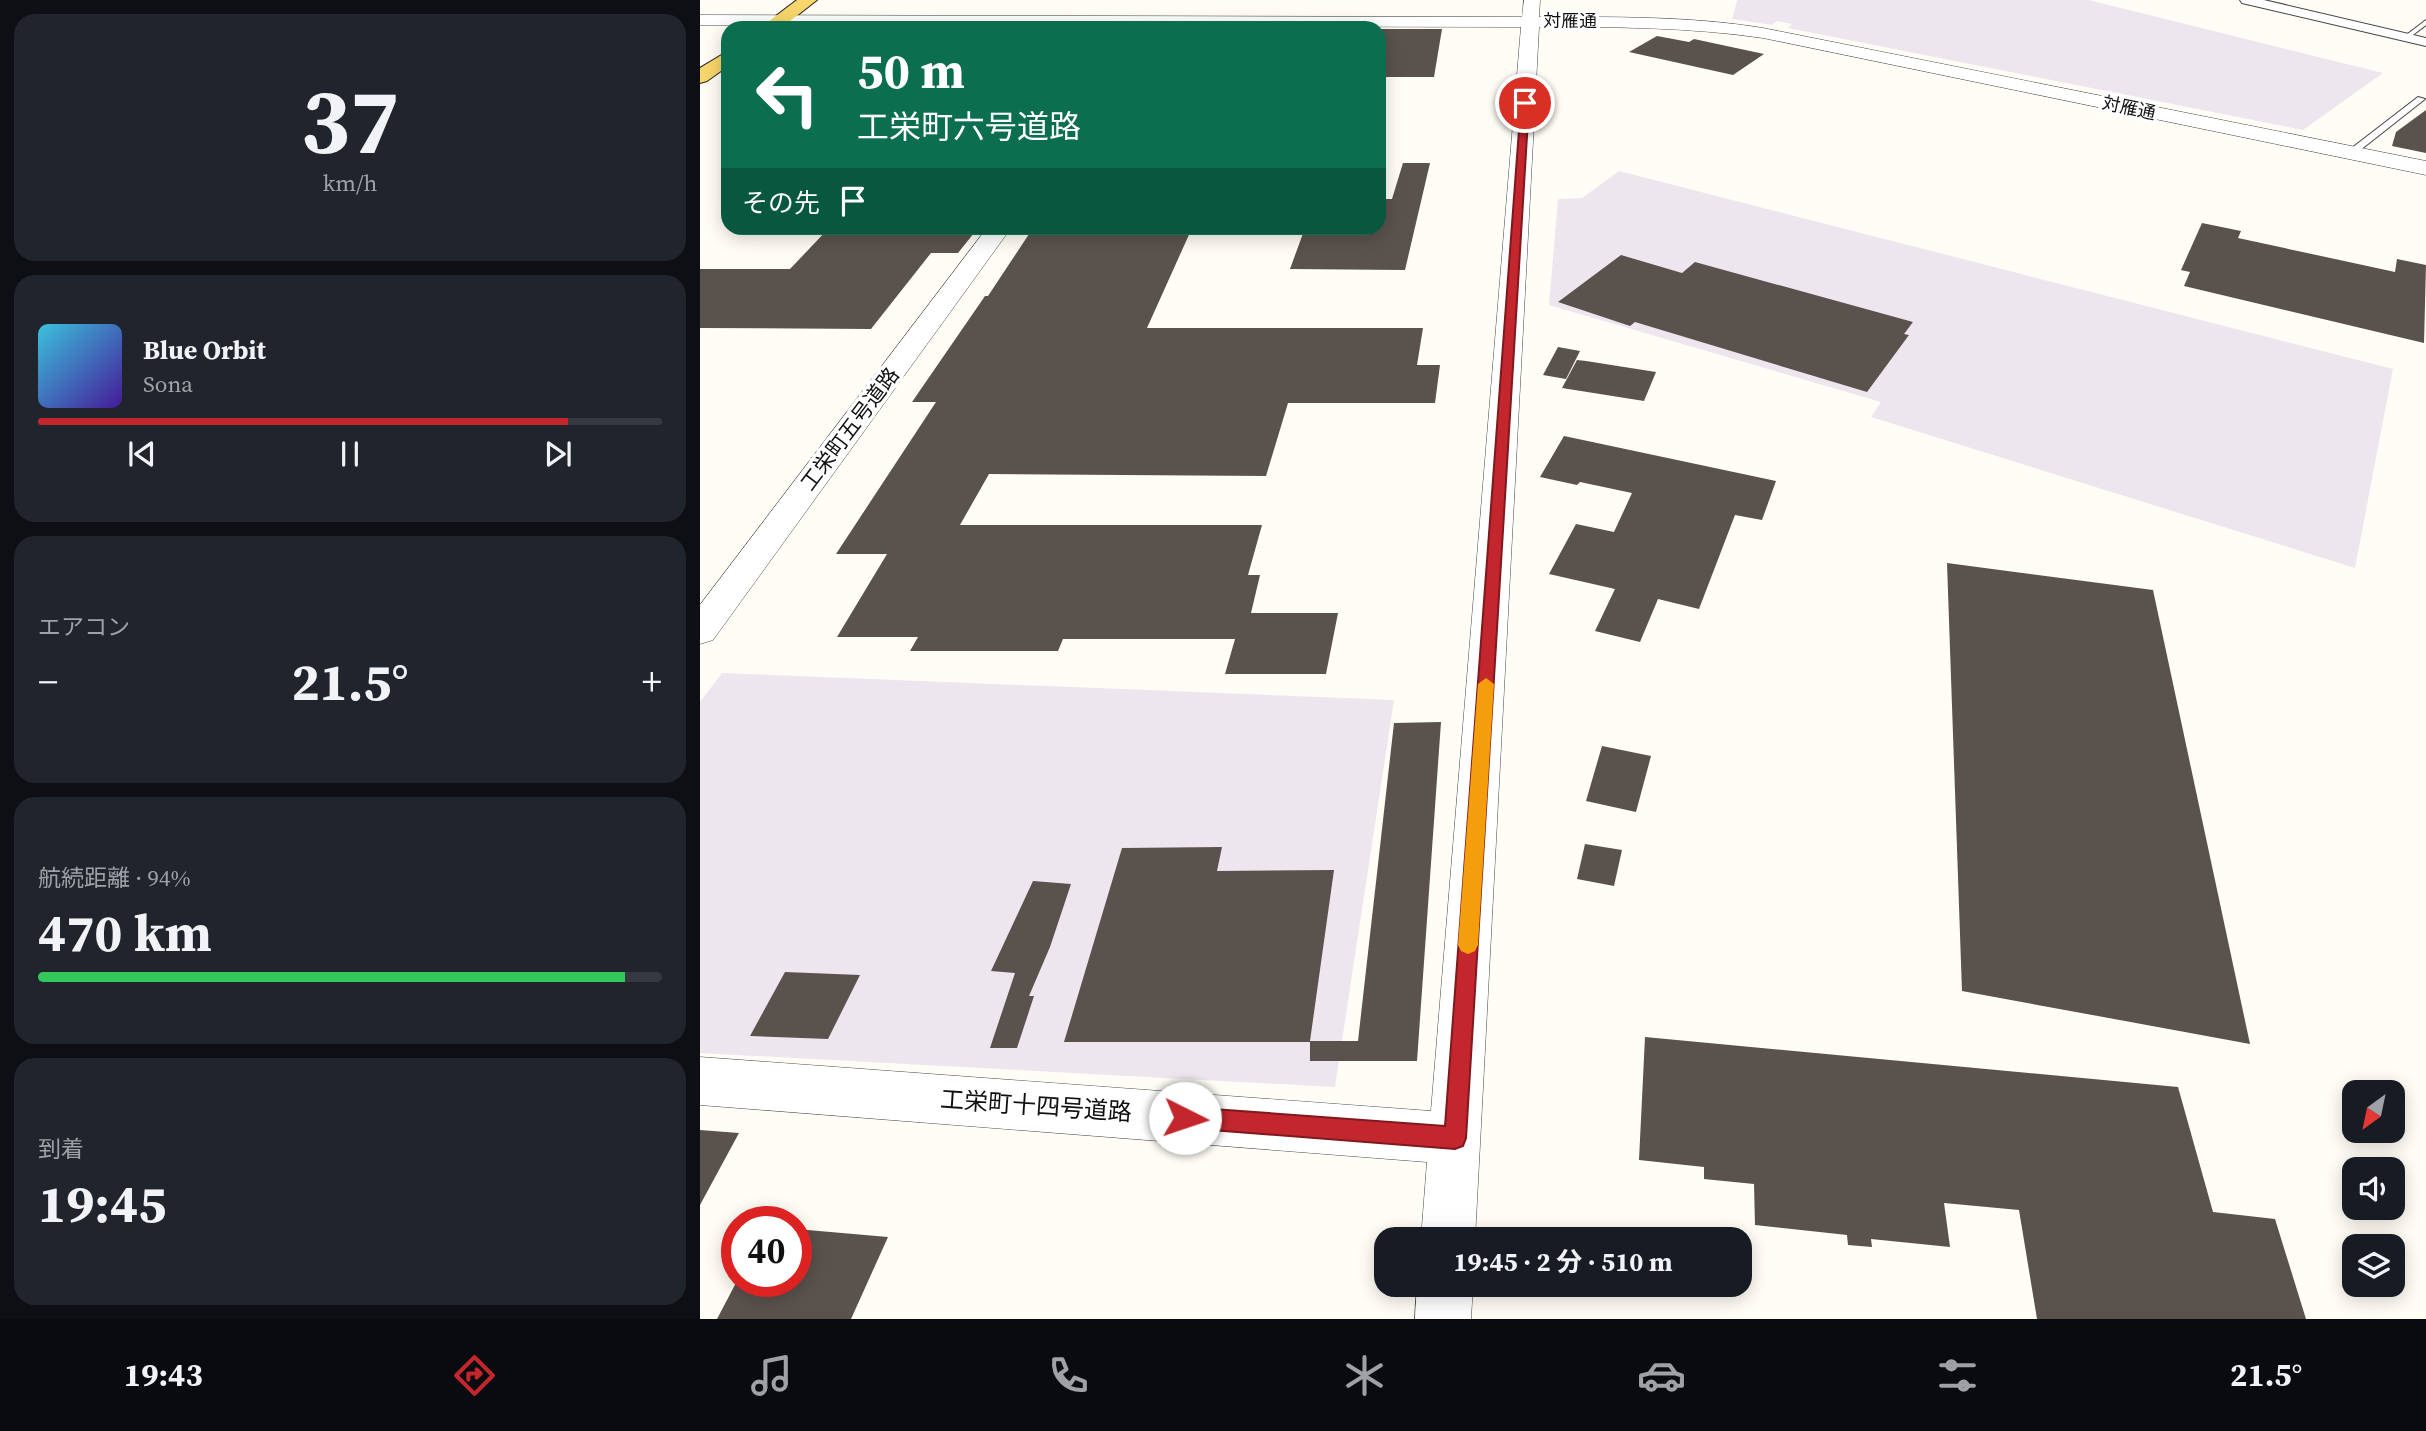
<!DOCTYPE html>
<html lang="ja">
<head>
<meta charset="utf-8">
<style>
	:root { --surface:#171b24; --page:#20242c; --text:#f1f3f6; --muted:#9ea1a6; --line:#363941; --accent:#c4262e }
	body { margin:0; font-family:"Source Serif 4","Noto Sans JP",serif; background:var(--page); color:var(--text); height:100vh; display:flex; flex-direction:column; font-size:26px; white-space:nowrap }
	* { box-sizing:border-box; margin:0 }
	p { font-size:23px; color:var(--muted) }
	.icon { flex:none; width:38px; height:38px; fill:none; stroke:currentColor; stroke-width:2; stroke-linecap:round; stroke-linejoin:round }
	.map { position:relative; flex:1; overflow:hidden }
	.side { display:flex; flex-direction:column; gap:14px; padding:14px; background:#0d0f14; width:700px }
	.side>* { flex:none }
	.guide { position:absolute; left:21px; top:21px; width:665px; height:214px; border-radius:21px; box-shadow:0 4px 18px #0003; background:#0b6e4f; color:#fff; overflow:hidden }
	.needle { width:46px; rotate:213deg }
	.tools { position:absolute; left:1642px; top:1080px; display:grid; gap:14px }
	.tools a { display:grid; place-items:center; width:63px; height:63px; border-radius:14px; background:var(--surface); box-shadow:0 4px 18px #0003; font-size:35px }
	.speed { position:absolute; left:21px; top:1206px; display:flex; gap:14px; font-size:35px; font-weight:700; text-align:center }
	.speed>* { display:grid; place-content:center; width:91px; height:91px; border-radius:50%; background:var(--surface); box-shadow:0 4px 18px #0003; line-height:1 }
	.speed .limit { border:10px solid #d22; background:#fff; color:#111 }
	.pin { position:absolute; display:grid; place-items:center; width:60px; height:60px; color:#fff; margin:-30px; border:4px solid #fff; border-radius:50%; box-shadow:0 2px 7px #0007 }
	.me { position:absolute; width:77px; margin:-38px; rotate:94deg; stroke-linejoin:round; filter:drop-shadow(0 0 5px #0008) }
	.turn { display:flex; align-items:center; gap:24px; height:147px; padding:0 21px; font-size:32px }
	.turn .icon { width:91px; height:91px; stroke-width:2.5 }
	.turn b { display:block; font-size:49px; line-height:60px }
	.then { display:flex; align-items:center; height:66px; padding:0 21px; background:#0003; gap:14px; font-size:26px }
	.big { font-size:52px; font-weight:700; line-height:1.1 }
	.side .card { flex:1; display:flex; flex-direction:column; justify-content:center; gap:10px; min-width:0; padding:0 24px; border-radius:21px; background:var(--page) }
	.side .dial { align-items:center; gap:0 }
	.dial b { font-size:91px; line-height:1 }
	.song { display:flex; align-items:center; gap:21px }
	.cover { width:84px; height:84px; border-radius:10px; background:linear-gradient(135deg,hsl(190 70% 55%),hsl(260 70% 35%)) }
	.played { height:7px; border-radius:4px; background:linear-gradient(90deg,var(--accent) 85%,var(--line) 85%) }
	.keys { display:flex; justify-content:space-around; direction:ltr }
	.heat { display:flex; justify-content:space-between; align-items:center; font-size:38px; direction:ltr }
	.charge { height:10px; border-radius:5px; background:linear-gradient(90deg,#34c759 94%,var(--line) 0) }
	.trip { position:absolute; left:674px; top:1227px; width:378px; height:70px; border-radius:21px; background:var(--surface); box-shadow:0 4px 18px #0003; font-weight:700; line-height:70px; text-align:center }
	.menu { display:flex; height:112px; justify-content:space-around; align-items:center; background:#090b0e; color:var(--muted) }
	.menu .icon { width:49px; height:49px }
	.menu .on { color:var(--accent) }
	.menu b { font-size:32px; color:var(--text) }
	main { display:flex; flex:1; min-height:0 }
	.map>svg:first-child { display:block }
</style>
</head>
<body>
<main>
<section class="side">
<div class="card dial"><b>37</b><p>km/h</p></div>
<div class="card">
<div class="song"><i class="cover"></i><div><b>Blue Orbit</b><p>Sona</p></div></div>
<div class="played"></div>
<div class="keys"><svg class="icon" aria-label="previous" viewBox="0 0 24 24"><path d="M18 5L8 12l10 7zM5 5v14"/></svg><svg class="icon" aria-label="pause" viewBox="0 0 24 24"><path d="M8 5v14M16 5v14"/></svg><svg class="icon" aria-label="next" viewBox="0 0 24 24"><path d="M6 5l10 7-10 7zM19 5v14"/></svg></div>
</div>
<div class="card"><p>エアコン</p>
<div class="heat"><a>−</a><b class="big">21.5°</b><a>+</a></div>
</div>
<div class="card"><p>航続距離 · 94%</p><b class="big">470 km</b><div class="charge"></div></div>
<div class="card"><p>到着</p><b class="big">19:45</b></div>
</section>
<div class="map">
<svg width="1726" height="1319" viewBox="0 0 1726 1319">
	<rect width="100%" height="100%" fill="#fffdf5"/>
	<!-- industrial -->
	<g fill="#eee6ef">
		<path d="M1037 0H1389L1683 73 1603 130 1088 28 1092 24 1077 21 1072 25 1032 19Z"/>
		<path d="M919 171 1693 369 1655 568 1171 417 1181 402 849 305 858 199 882 198Z"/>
		<path d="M22 673 694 700 635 1087 0 1053V702Z"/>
	</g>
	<!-- building -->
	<g fill="#5a524d">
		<path d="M679 29H742L734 77H679Z"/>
		<path d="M957 36 989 42 994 39 1064 54 1033 75 929 52Z"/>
		<path d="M1726 110V153L1692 146 1696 132Z"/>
		<path d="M703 163H730L705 270 590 269 605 228H679V199H692Z"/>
		<path d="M1502 223 1541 231 1538 238 1695 272 1697 259 1726 265 1724 343 1484 286 1490 272 1481 270Z"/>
		<path d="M129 228H278L258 253H231L171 329 0 328V269H90Z"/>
		<path d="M333 228H492L447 328H723L717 365H740L735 403H588L566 476 289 474 260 525H562L548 575H560L551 613H638L626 674H525L535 639H363L358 651H210L218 637H137L187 554H136L236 402H212L285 296H288Z"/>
		<path d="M921 255 982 273 995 262 1213 322 1204 334 1209 335 1167 392 935 322 930 326 858 302Z"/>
		<path d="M858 347 880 351 866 379 843 375Z"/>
		<path d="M877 360 886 361 956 372 944 401 862 388Z"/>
		<path d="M864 436 1076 481 1062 520 1035 515 999 609 958 599 940 642 895 631 915 589 849 574 876 524 914 532 932 493 880 482 877 485 840 477Z"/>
		<path d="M1247 563 1453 590 1550 1044 1262 991Z"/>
		<path d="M741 722 717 1061H610V1042H364L422 848 522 847 517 871 634 870 610 1041H658L694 723Z"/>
		<path d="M902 746 951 756 936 812 886 801Z"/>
		<path d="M885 844 922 850 914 886 877 879Z"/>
		<path d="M333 881 371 884 350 947 329 996H334L317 1048H290L315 973 291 971Z"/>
		<path d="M85 972 160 975 128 1039 50 1036Z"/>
		<path d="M945 1037 1478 1087 1513 1212 1575 1219 1606 1319H1337L1319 1210 1244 1203 1250 1247 1171 1239 1172 1247 1148 1245 1147 1235 1055 1225 1054 1184 1004 1179V1167L939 1160Z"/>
		<path d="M0 1130 39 1133 0 1205Z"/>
		<path d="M96 1229 188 1237 151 1319H17L37 1281H96Z"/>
	</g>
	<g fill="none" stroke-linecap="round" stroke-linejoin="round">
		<defs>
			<g id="service">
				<path d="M1726 20V25L1709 38H1705V36Z"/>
				<path d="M1718 97 1725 99 1654 155H1648V151Z"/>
			</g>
			<path id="minor" d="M1540 0H1564L1726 38V46L1542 3Z"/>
			<g id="tertiary">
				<path d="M824 0H840L839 17C914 17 989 16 1063 28L1726 161V175L1063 38C988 27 914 27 839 27L775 1239H721L727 1162 0 1105V1057L731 1111 821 27 0 25V15L822 17Z"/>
				<path d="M287 228H311L13 640 0 644V605Z"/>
				<path d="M717 1284H773L771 1319H715Z"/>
			</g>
			<g id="primary">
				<path d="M97 0H117L81 28H60Z"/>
				<path d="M28 51V66L7 81 0 83V68Z"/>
			</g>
		</defs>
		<!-- service casing -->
		<use href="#service" stroke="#444" stroke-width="2"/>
		<!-- minor casing -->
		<use href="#minor" stroke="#444" stroke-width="2"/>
		<!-- tertiary casing -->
		<use href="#tertiary" stroke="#444" stroke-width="1"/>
		<!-- primary casing -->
		<use href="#primary" stroke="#222" stroke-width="2"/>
		<!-- service -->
		<use href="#service" fill="#fff" fill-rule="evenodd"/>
		<!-- minor -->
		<use href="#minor" fill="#fff" fill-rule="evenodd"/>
		<!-- tertiary -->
		<use href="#tertiary" fill="#fff" fill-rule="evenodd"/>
		<!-- primary -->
		<use href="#primary" fill="#f9d66b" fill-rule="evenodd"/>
	</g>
	<!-- route -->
	<path fill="#c4262e" stroke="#7f191e" stroke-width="2" d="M825 100 829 103 766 1138 763 1146 755 1149 485 1128 477 1125 474 1118 477 1110 485 1107 745 1126 821 103Z"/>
	<!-- slow -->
	<path fill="#f59e0b" d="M786 678 794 684 778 945 775 951 768 954 761 951 758 945 778 684Z"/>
	<g text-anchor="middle" stroke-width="7" stroke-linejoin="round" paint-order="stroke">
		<!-- far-street labels -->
		<g font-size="18" fill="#111" stroke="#fff">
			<text x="870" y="27">対雁通</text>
			<text transform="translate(1429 108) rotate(12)" y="6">対雁通</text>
		</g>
		<!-- street labels -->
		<g font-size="21" fill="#111" stroke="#fff">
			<text transform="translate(150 429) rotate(-53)" y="7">工栄町五号道路</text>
		</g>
		<!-- near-street labels -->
		<g font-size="24" fill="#111" stroke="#fff">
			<text transform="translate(336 1106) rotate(4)" y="8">工栄町十四号道路</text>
		</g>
	</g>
</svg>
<div class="tools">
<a><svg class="needle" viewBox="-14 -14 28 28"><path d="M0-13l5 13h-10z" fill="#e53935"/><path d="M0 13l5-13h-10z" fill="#9ea1a6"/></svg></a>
<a><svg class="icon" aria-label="sound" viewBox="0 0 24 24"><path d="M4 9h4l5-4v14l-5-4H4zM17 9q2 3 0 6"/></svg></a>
<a><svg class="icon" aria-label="layers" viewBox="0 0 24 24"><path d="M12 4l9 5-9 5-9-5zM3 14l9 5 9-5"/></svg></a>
</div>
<div class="speed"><div class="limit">40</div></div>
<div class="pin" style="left:825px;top:103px;background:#d93025"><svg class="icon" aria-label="arrive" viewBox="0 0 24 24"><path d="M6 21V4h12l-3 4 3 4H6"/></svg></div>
<svg class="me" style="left:485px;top:1118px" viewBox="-20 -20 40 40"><circle r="19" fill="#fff"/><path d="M0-13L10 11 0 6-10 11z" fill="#c4262e"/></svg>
<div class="trip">19:45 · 2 分 · 510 m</div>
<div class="guide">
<div class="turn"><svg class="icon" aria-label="left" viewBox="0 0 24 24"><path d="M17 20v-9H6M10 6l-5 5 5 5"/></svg><div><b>50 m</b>工栄町六号道路</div></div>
<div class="then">その先<svg class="icon" aria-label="arrive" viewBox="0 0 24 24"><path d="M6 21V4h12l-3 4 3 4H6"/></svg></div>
</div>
</div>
</main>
<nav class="menu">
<b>19:43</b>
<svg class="icon on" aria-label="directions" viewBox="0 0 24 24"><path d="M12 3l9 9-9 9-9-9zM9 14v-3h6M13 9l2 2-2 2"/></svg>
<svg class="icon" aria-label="music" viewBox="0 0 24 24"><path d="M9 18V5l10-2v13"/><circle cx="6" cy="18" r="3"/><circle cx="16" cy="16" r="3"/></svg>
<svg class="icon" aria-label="phone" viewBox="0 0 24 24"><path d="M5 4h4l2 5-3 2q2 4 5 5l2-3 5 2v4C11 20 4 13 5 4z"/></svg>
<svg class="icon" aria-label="climate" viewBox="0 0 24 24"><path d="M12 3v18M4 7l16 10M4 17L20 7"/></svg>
<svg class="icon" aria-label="car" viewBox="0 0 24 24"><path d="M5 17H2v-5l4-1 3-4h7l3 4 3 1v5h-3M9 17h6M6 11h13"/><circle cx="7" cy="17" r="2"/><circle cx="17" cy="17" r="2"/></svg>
<svg class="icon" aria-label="filters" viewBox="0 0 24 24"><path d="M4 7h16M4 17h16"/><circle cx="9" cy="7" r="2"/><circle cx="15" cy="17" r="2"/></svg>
<b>21.5°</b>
</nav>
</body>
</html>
